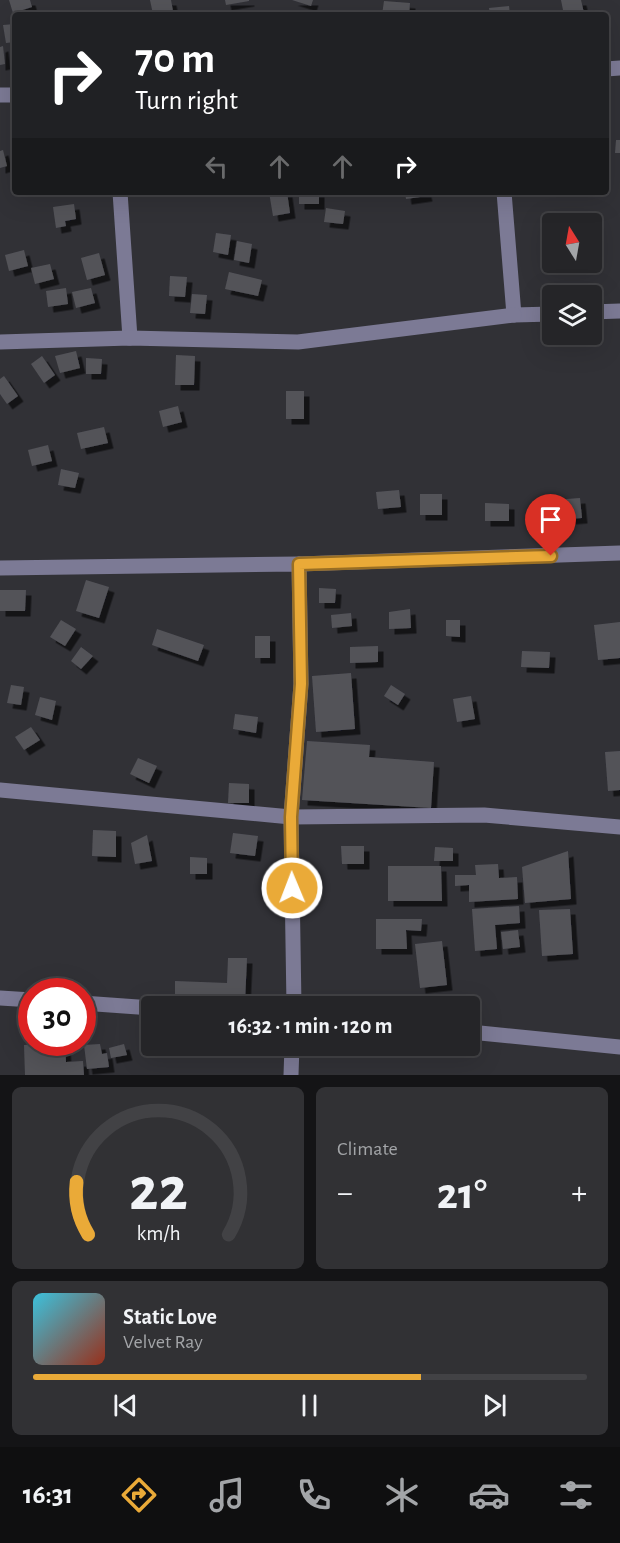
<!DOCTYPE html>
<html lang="en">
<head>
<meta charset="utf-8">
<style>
	:root { --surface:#252528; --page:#313134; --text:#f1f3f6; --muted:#a3a5a8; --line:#424245; --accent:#eaaa38 }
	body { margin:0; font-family:"Alegreya Sans",sans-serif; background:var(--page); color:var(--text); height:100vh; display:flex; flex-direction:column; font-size:22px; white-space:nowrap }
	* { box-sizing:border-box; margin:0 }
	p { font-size:20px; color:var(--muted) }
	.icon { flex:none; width:33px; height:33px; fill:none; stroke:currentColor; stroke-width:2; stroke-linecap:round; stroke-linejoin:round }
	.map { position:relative; height:1075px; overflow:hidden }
	.details { display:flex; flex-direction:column; gap:12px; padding:12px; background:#141416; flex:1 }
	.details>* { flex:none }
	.banner { position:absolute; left:12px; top:12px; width:597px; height:183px; border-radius:6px; box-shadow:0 6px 24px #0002,0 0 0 2px var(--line); background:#202124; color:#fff; overflow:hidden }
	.needle { width:39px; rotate:349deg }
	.fabs { position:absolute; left:542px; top:213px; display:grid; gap:12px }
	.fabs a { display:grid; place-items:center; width:60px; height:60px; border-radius:6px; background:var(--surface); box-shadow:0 6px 24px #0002,0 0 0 2px var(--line); font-size:30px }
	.speed { position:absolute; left:18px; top:978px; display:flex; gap:12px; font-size:30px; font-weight:700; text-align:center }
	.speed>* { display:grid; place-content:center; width:78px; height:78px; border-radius:50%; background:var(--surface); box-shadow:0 6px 24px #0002,0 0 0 2px var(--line); line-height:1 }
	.speed .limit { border:9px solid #d22; background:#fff; color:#111 }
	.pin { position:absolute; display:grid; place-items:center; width:51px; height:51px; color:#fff; margin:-62px -26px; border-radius:50% 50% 50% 0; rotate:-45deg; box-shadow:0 0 6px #0007 }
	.pin .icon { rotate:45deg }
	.me { position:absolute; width:66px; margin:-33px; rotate:359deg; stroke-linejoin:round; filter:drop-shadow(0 0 4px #0008) }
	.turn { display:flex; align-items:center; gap:21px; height:126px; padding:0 24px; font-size:27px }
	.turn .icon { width:78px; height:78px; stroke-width:2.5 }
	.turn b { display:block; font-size:42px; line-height:51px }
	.lanes { display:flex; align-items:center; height:57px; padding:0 24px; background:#0003; justify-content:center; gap:30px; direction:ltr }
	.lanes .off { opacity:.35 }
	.big { font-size:45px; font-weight:700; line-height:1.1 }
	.details .tile { flex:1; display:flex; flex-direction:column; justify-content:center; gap:9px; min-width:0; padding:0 21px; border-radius:9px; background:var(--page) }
	.details .dial { align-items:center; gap:0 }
	.dial svg { height:156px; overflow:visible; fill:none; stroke:var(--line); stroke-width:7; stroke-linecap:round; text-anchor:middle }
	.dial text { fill:var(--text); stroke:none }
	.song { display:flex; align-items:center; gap:18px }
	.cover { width:72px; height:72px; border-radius:9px; background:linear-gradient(135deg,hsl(190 70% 55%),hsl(10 70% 35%)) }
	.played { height:6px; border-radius:3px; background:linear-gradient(90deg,var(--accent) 70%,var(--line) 70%) }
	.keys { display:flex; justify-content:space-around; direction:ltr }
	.heat { display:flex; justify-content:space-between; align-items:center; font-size:33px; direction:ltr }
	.details .tiles { flex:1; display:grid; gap:12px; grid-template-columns:1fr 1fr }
	.tile:last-child { grid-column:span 2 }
	.trip { position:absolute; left:141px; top:996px; width:339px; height:60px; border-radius:6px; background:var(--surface); box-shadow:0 6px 24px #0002,0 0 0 2px var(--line); font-weight:700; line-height:60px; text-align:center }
	.tabs { display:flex; height:96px; justify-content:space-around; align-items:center; background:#0f0f10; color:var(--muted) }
	.tabs .icon { width:42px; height:42px }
	.tabs .active { color:var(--accent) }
	.tabs b { font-size:27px; color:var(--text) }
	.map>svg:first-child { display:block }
</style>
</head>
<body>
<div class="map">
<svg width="620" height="1075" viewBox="0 0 620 1075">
	<defs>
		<filter id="shadow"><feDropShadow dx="5.5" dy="5.5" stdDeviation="0" flood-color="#0009"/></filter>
	</defs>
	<rect width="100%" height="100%" fill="#313136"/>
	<!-- building -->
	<g fill="#535359" filter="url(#shadow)">
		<path d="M9 0H30L32 7 13 13Z"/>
		<path d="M150 0H171L173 11 153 14Z"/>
		<path d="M225 0H249V1L226 5Z"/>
		<path d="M292 0H313L311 6Z"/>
		<path d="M561 0H581L584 13 564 15Z"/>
		<path d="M384 1 410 3 409 15H382Z"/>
		<path d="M509 6 510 15H490L489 8Z"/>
		<path d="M15 24V42L6 43 3 25Z"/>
		<path d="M3 46 5 64 0 65V47Z"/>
		<path d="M616 140H620V153H615Z"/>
		<path d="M3 150 7 166 0 168V151Z"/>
		<path d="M10 158H15V181H14Z"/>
		<path d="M269 192H287L290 213 273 216Z"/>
		<rect x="299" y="192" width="20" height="12"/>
		<path d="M405 192H426L427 196 406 199Z"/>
		<path d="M74 204 76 219 65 221 66 226 56 228 53 207Z"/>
		<path d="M326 208 345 211 343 224 324 222Z"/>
		<path d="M216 233 231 235 228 255 213 252Z"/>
		<path d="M237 241 252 244 249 263 234 260Z"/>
		<path d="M24 250 28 266 9 271 5 255Z"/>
		<path d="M99 253 105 275 87 280 81 258Z"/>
		<path d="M50 264 54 279 35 284 31 268Z"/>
		<path d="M229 272 262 280 258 296 225 289Z"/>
		<path d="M170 276 187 277 185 297 169 296Z"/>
		<path d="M66 288 68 304 48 307 46 291Z"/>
		<path d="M91 288 95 303 76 308 72 292Z"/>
		<path d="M192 294 207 295 205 314 190 313Z"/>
		<path d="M76 351 80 368 60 373 55 356Z"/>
		<path d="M176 355 195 356 194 385H175Z"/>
		<path d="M42 356 55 375 44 383 31 364Z"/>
		<path d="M86 358 102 359 101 374H86Z"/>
		<path d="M4 376 18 396 7 404 0 394V379Z"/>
		<rect x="286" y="391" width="18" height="28"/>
		<path d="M178 406 182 422 163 427 159 411Z"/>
		<path d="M104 427 108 443 81 449 77 433Z"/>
		<path d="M48 445 52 461 32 466 28 450Z"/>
		<path d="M61 469 79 473 75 488 58 485Z"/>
		<path d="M399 490 401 507 378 509 376 492Z"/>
		<rect x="420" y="494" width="22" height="21"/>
		<path d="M580 498 582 518 555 520 553 500Z"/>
		<path d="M485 503 509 504V521H485Z"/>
		<path d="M86 580 109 587 99 618 76 611Z"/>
		<path d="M319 588 336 589 335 603H319Z"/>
		<path d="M0 590H26L25 611H0Z"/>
		<path d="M410 609 411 628 389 629V612Z"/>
		<path d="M351 613 352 626 332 628 331 615Z"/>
		<path d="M61 620 76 629 65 646 50 637Z"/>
		<path d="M446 620H460V637L446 636Z"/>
		<path d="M620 622V658L598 660 594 625Z"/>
		<path d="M157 629 204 645 198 661 152 645Z"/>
		<rect x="255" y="636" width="15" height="22"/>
		<path d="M378 646V662L350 663V647Z"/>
		<path d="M81 647 93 656 81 669 71 661Z"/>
		<path d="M522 651 550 652 549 668 521 667Z"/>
		<path d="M351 673 355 729 316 732 312 676Z"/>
		<path d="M11 685 24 687 21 705 7 703Z"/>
		<path d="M391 685 405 694 398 705 384 696Z"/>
		<path d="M471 696 475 719 457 722 453 699Z"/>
		<path d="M40 697 56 701 52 720 35 715Z"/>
		<path d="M235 714 258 717 256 733 233 729Z"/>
		<path d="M31 727 40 740 24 750 15 737Z"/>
		<path d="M307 741 370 745 369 757 434 762 431 808 302 800Z"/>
		<path d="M620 751V790L608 791 605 752Z"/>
		<path d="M138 758 157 766 149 783 130 774Z"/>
		<path d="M229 783 249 784V803H228Z"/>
		<path d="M93 830 116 831V857L92 856Z"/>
		<path d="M233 833 258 836 255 856 230 853Z"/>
		<path d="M147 835 152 861 135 864 131 843Z"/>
		<path d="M341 846H364V864H342Z"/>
		<path d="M435 847 453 848V861H434Z"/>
		<path d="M568 851 571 899 525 903 522 867Z"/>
		<path d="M190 857 207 858V874H190Z"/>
		<path d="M498 864 499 878 517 877 518 899 469 902V885L455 886V875H476L475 865Z"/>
		<path d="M388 866H441L442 901H388Z"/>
		<path d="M519 906 520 923 495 925 497 949 475 951 472 909Z"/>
		<path d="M570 909 573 954 542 956 539 910Z"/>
		<path d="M376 919H422L421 931 406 930 407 949H376Z"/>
		<path d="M518 930 520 947 503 949 501 932Z"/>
		<path d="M442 941 447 985 420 988 415 944Z"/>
		<path d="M228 958H247L245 1002 175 1000V981L227 983Z"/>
		<path d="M65 1043 66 1062 83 1061 84 1075H25L24 1045Z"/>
		<path d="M100 1044 102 1054 107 1053 109 1067 87 1069 84 1045Z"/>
		<path d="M124 1044 127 1055 111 1058 109 1048Z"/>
	</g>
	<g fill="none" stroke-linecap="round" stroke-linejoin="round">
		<!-- minor -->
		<g stroke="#7c7a95" stroke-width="15">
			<path d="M606 69 620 68"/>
			<path d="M0 95H15"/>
			<path d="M120 192 130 338"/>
			<path d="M504 192 514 315 552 314"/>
			<path d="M591 312 620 311"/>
			<path d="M0 342 130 338 298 342 514 315"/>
			<path d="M299 564 620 553"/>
			<path d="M0 568 299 564 301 684 291 817 294 1006"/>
			<path d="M0 790 291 817 484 815 620 827"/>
			<path d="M0 998 32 1000"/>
			<path d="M82 1003 152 1008"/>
			<path d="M470 1032 620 1047"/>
			<path d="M291 1075 292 1046"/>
		</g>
	</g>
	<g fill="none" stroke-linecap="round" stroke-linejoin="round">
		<defs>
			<path id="route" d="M292 888 291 817 301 684 299 564 551 556"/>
		</defs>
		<!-- route casing -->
		<use href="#route" stroke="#986e24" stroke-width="15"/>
		<!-- route -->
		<use href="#route" stroke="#eaaa38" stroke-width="10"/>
	</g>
</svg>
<div class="fabs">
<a><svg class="needle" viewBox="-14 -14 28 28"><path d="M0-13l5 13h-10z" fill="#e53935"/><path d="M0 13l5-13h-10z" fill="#a3a5a8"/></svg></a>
<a><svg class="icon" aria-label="layers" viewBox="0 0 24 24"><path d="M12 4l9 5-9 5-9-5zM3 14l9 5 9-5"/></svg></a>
</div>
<div class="speed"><div class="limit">30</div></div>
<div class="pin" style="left:551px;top:556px;background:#d93025"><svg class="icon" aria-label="arrive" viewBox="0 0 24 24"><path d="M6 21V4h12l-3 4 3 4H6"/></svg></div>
<svg class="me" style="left:292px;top:888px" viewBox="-20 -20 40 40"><circle r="17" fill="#eaaa38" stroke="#fff" stroke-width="3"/><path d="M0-11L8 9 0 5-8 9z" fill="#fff"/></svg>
<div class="trip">16:32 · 1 min · 120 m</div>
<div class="banner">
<div class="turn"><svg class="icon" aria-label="right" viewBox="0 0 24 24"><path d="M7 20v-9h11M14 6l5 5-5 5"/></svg><div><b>70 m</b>Turn right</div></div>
<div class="lanes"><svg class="icon off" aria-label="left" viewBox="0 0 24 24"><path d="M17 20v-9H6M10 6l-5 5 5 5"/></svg><svg class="icon off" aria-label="ahead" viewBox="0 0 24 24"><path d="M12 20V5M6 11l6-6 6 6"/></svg><svg class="icon off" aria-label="ahead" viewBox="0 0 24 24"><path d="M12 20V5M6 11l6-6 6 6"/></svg><svg class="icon" aria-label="right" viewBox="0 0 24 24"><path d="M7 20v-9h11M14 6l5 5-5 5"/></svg></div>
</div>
</div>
<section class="details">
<div class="tiles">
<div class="tile dial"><svg viewBox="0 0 100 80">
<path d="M14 69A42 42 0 1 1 86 69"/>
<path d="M14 69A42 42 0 0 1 8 42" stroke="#eaaa38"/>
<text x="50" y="56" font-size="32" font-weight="700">22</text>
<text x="50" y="72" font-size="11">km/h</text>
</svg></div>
<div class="tile"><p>Climate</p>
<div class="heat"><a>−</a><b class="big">21°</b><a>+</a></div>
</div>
<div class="tile">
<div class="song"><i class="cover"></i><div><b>Static Love</b><p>Velvet Ray</p></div></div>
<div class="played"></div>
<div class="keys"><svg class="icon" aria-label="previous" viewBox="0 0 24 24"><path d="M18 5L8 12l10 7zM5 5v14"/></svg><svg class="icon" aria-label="pause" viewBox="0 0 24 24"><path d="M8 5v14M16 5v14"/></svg><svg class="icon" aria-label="next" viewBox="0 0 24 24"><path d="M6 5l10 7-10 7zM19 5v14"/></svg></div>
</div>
</div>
</section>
<nav class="tabs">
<b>16:31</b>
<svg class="icon active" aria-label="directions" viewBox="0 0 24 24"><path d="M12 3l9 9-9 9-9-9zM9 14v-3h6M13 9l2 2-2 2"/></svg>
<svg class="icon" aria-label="music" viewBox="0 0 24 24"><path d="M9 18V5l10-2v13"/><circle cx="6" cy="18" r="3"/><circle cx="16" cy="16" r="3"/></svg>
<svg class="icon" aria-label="phone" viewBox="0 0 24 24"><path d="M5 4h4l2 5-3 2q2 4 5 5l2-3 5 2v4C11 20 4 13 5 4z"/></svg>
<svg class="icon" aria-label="climate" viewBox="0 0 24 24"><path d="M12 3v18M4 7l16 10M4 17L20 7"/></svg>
<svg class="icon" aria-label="car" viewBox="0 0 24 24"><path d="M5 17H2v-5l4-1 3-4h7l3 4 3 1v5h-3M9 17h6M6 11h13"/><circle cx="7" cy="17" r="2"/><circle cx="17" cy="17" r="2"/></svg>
<svg class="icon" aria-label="filters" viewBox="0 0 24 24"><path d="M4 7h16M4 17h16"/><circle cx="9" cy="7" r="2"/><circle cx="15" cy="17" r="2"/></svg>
</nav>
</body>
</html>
